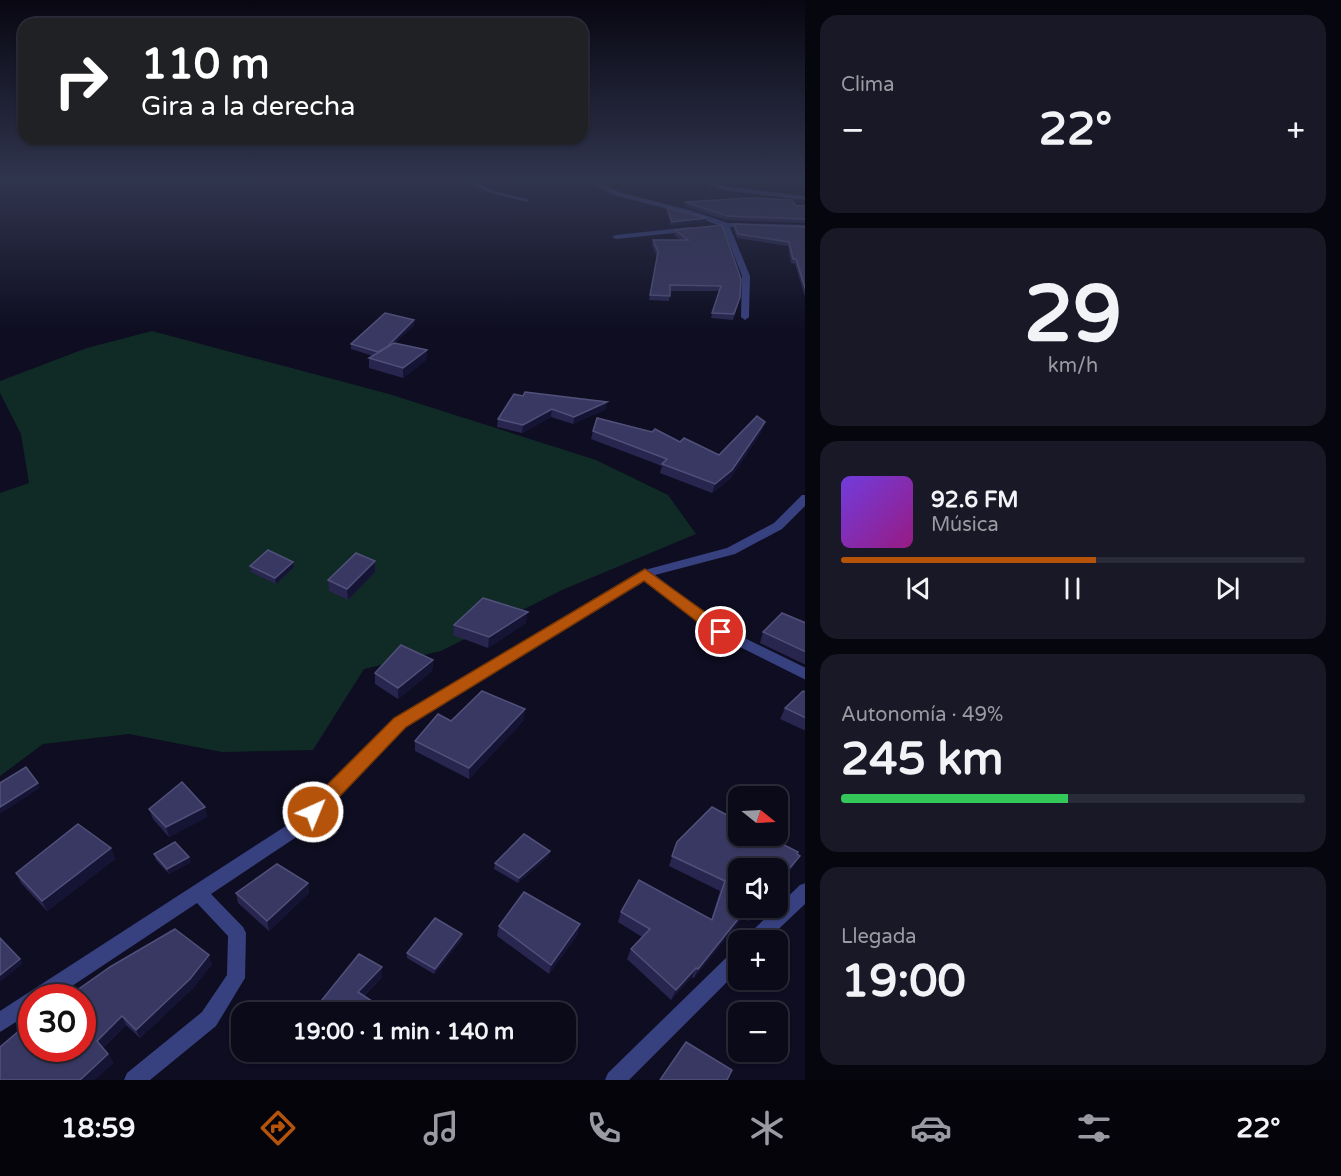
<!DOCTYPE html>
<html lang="es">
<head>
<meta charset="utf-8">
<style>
	:root { --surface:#0a0a19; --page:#181826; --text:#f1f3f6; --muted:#999aa2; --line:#2a2b38; --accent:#b45309 }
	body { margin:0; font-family:"Varela Round",sans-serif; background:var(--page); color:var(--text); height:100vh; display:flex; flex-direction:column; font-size:22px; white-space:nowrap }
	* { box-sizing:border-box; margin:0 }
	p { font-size:20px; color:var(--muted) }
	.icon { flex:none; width:33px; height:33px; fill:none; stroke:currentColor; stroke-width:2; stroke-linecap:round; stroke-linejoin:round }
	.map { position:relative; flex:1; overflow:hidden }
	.panel { display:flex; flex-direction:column; gap:15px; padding:15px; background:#06060e; width:536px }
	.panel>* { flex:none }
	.guide { position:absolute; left:18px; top:18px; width:570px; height:126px; border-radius:18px; box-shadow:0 2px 4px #0004,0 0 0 2px var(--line); background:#202124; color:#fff; overflow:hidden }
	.needle { width:39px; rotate:108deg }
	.tools { position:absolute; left:728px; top:786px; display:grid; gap:12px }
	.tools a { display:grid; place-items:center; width:60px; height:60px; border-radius:12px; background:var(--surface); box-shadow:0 2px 4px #0004,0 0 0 2px var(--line); font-size:30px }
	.speed { position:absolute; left:18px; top:984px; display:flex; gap:12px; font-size:30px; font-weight:700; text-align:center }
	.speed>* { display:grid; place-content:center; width:78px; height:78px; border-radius:50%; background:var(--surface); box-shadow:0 2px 4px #0004,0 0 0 2px var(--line); line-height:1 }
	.speed .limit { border:9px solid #d22; background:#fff; color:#111 }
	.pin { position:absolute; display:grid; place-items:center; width:51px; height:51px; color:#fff; margin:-26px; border:3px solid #fff; border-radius:50%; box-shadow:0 2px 6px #0007 }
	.me { position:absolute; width:66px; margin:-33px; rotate:44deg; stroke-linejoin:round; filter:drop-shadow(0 0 4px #0008) }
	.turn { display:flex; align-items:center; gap:21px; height:126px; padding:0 24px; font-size:27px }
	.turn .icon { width:78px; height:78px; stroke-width:2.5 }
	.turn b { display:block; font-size:42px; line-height:51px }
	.big { font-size:45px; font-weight:800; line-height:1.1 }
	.panel .widget { flex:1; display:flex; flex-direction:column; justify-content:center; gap:9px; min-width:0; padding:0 21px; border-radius:18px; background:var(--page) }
	.panel .dial { align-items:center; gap:0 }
	.dial b { font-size:78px; line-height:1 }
	.song { display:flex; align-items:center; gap:18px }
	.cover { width:72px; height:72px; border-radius:9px; background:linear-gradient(135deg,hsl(260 70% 55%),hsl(310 70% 35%)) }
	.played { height:6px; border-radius:3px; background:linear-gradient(90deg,var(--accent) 55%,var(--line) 55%) }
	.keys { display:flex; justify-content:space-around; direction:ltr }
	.heat { display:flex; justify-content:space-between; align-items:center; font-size:33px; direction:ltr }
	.charge { height:9px; border-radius:4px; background:linear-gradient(90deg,#34c759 49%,var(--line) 0) }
	.trip { position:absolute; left:231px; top:1002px; width:345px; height:60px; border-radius:18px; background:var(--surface); box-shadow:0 2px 4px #0004,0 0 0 2px var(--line); font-weight:800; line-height:60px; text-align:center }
	.menu { display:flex; height:96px; justify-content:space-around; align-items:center; background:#04040a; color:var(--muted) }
	.menu .icon { width:42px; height:42px }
	.menu .active { color:var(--accent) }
	.menu b { font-size:27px; color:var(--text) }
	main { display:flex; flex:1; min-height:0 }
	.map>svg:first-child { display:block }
</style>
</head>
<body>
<main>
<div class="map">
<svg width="806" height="1080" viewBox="0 0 806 1080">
	<rect width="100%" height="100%" fill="#0e0d21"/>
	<!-- green -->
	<path fill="#102b26" d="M152 331 389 394 596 460 668 495 696 534 562 590 441 651 364 669 313 750 222 752 129 734 43 744 0 776V493L29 483 21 434 0 393V381L87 348Z"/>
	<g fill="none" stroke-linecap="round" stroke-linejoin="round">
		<!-- minor -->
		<g fill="#384180" fill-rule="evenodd">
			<path d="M462 180H471L492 190 530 200 527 202 488 192Z"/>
			<path d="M583 180H592L622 193 693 211 728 223 806 225V229L730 227 750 276 749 317 745 320 741 317 742 276 723 227 688 214 617 196Z"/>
			<path d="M691 180H703L729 187 806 196V200L729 191Z"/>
			<path d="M691 227 695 229 694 231 616 239 612 237 616 235Z"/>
			<path d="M802 495H806V505L782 529 735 554 655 575 726 629 806 668V680L716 635 644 580 405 726 304 832 211 894 243 927 246 933 245 978 216 1026 150 1080H124L127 1073 202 1012 227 975 228 936 197 903 54 998H32V1012L0 1032V1011L292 822 395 718 641 571 727 548 774 523Z"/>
			<path d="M806 883V903L767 940H746L749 934 800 885Z"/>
			<path d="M738 949V971L629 1080H605L608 1073 732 952Z"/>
		</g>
	</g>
	<!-- wall -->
	<g fill="#28264f">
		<path d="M632 180H649L648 185Z"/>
		<path d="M685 202 806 206V223L726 220 684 206Z"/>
		<path d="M667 208 707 218 706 222 671 226 667 212Z"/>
		<path d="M734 224 806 227V300L795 264 791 263 788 246 737 238 733 228Z"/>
		<path d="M722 225 740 297 733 320 711 318 719 291H670L669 301 649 300 657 257 652 245 653 240H681L674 235 675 230Z"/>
		<path d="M414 320V325L395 343 427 350 426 360 403 378 369 368V358L373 356 351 349V344Z"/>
		<path d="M514 394 606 409 573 424 551 417 522 433 497 427 498 419Z"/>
		<path d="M593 431 680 442 719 455 762 431 730 479 712 493 660 473 662 466 591 439Z"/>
		<path d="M375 561V572L348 600 329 591 328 580Z"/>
		<path d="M250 566 294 567 276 584 251 572Z"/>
		<path d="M526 623 488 648 453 635 454 625Z"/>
		<path d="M806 623V665L760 643 763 632Z"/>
		<path d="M433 660 432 671 398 699 375 684V673Z"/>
		<path d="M806 692V731L780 719 785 708Z"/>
		<path d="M524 720 469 779 415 751V741L451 721Z"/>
		<path d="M205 807 207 817 169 837 153 819 149 809Z"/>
		<path d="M677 842 797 854 794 866 782 880 778 878 748 921 742 918 694 978 692 977 671 1000 627 959 631 949 642 937 618 922 621 912 711 920 720 891 669 866Z"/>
		<path d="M111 848 115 859 47 911 21 883 16 873Z"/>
		<path d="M154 854 191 862 169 874 156 860Z"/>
		<path d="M549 856 518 883 494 869 495 863Z"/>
		<path d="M308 883 309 893 269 931 238 903 236 893Z"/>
		<path d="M499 926 578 934 549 974 497 936Z"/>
		<path d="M462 934V939L434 974 407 958V953Z"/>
		<path d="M212 964 193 988 140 1038 126 1025 103 1048 108 1054 113 1063 94 1080 110 967Z"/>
		<path d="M382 967V977L364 996 387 1011V1012H318L317 1006Z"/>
	</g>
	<!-- shaded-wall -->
	<g fill="#161435">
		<path d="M707 218 706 222 671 226 672 222Z"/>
		<path d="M414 320V325L381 358V353Z"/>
		<path d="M427 350 426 360 403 378V368Z"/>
		<path d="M607 402 606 409 573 424 574 417Z"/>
		<path d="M552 409 551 417 522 433 523 425Z"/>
		<path d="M765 422 762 431 730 479 712 493 715 484Z"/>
		<path d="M375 561V572L348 600 347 589Z"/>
		<path d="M293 562 294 567 276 584 275 578Z"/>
		<path d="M528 612 526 623 488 648 489 637Z"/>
		<path d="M433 660 432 671 398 699V688Z"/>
		<path d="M525 709 524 720 469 779V768Z"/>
		<path d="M38 783 40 788 0 814V807Z"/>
		<path d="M205 807 207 817 169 837 166 827Z"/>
		<path d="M111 848 115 859 47 911 42 901Z"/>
		<path d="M550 851 549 856 518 883 519 878Z"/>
		<path d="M800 856 794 866 782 880 788 870Z"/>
		<path d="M189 857 191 862 169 874 167 869Z"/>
		<path d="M308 883 309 893 269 931 267 921Z"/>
		<path d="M747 908 742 918 694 978 698 969Z"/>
		<path d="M755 908H757L748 921 753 911Z"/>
		<path d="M580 924 578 934 549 974 551 965Z"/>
		<path d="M462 934V939L434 974 435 969Z"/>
		<path d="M209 955 212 964 193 988 140 1038 136 1030Z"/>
		<path d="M20 959 23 964 0 982V975Z"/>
		<path d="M382 967V977L358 1001V992Z"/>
		<path d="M696 968 692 977 671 1000 676 990Z"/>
		<path d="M122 1016 126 1025 101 1050 97 1041Z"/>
		<path d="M108 1054 113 1063 94 1080H80Z"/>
	</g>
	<!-- building -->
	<g fill="#393862" stroke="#51507b" stroke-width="1.5">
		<path d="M749 198 792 200 796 206H806V219L727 216 685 202Z"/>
		<path d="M667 208 707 218 672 222Z"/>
		<path d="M734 224 806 227V291L796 259H793L789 242 738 234Z"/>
		<path d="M722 225 741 279 740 297 734 314 712 313 721 286 670 285V296L650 295 658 252 653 240H688L675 230Z"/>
		<path d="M385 313 414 320 387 347 378 352 351 344Z"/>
		<path d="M394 343 427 350 403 368 369 358Z"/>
		<path d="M525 392 607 402 574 417 552 409 523 425 498 419 514 394 523 396Z"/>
		<path d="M757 416 765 422 732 470 715 484 662 464 667 459 593 431 597 418 652 432 655 429 680 442 684 438 719 455Z"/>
		<path d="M268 550 293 562 275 578 250 566Z"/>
		<path d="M356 553 375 561 347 589 328 580Z"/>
		<path d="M483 598 528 612 489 637 454 625Z"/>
		<path d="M782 613 806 623V652L763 632Z"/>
		<path d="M401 645 433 660 398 688 375 673Z"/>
		<path d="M482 691 525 709 469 768 415 741 438 714 451 721Z"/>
		<path d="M803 691 806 692V718L785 708Z"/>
		<path d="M26 767 38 783 0 807V783Z"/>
		<path d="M182 782 205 807 166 827 149 809Z"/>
		<path d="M712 807 738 821V836H767L798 852 797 854 800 856 788 870 783 867 777 876V868H738V908H755L753 911 747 908 698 969 696 968 676 990 631 949 650 929 621 912 639 880 712 920 725 881 672 856 677 842Z"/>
		<path d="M78 824 111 848 42 901 16 873Z"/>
		<path d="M524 834 550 851 519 878 495 863Z"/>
		<path d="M175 842 189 857 167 869 154 854Z"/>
		<path d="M277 864 308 883 267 921 236 893Z"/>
		<path d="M524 892 580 924 551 965 499 926Z"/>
		<path d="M435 918 462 934 435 969 407 953Z"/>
		<path d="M175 929 209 955 190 979 136 1030 122 1016 97 1041 108 1054 80 1080H0V1047L20 1030 32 1022V1048H82V998H66L110 967Z"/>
		<path d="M0 938 20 959 0 975Z"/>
		<path d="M359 954 382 967 358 992 387 1011 385 1012H329L317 1006Z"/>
		<path d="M686 1042 732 1070 727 1080H660Z"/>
	</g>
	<!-- sky -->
	<linearGradient id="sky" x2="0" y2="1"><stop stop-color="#080712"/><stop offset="0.54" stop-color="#30354e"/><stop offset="1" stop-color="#30354e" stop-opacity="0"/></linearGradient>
	<rect width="806" height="332" fill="url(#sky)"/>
	<!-- route -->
	<path fill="#b45309" stroke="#753606" stroke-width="1.5" d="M645 569 727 628 729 632 727 636H716L644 581 406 727 319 818 313 820 306 818 303 812 306 806 394 718Z"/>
</svg>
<div class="tools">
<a><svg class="needle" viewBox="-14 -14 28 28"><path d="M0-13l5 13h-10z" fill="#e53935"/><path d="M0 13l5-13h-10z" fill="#999aa2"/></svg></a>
<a><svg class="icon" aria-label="sound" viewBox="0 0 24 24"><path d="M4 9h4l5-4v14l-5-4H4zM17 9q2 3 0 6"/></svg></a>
<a>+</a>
<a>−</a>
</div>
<div class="speed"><div class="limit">30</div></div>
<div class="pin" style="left:721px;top:632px;background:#d93025"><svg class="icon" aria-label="arrive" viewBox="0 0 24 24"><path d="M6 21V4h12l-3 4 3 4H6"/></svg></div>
<svg class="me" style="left:313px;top:812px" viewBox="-20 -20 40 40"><circle r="17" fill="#b45309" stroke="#fff" stroke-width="3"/><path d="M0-11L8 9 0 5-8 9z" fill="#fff"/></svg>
<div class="trip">19:00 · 1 min · 140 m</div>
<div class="guide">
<div class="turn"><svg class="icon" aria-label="right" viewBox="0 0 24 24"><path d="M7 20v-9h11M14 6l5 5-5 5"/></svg><div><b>110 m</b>Gira a la derecha</div></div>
</div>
</div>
<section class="panel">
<div class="widget"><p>Clima</p>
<div class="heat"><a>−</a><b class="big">22°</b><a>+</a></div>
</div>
<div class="widget dial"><b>29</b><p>km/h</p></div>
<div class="widget">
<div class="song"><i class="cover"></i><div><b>92.6 FM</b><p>Música</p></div></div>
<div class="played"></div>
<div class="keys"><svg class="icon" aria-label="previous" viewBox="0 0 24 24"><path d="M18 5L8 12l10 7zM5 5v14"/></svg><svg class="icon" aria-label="pause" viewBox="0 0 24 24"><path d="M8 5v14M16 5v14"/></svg><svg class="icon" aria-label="next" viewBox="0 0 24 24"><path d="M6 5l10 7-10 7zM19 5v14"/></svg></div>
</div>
<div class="widget"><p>Autonomía · 49%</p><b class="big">245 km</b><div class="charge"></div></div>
<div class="widget"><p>Llegada</p><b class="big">19:00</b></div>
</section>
</main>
<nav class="menu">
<b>18:59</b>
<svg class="icon active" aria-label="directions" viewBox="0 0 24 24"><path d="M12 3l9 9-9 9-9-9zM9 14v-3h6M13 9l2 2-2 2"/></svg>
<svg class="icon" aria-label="music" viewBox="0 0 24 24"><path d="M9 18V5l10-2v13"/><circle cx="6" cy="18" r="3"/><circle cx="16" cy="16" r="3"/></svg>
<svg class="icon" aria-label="phone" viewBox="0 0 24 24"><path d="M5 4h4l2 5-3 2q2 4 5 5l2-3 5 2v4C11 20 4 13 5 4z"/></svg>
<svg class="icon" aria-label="climate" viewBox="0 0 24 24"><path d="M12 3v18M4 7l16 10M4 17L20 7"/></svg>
<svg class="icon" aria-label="car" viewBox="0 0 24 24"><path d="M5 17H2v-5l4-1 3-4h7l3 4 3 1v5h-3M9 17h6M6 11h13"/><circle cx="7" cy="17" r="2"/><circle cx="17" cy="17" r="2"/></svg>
<svg class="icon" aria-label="filters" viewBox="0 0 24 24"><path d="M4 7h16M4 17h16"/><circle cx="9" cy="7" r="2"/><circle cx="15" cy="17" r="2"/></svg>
<b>22°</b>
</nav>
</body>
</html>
